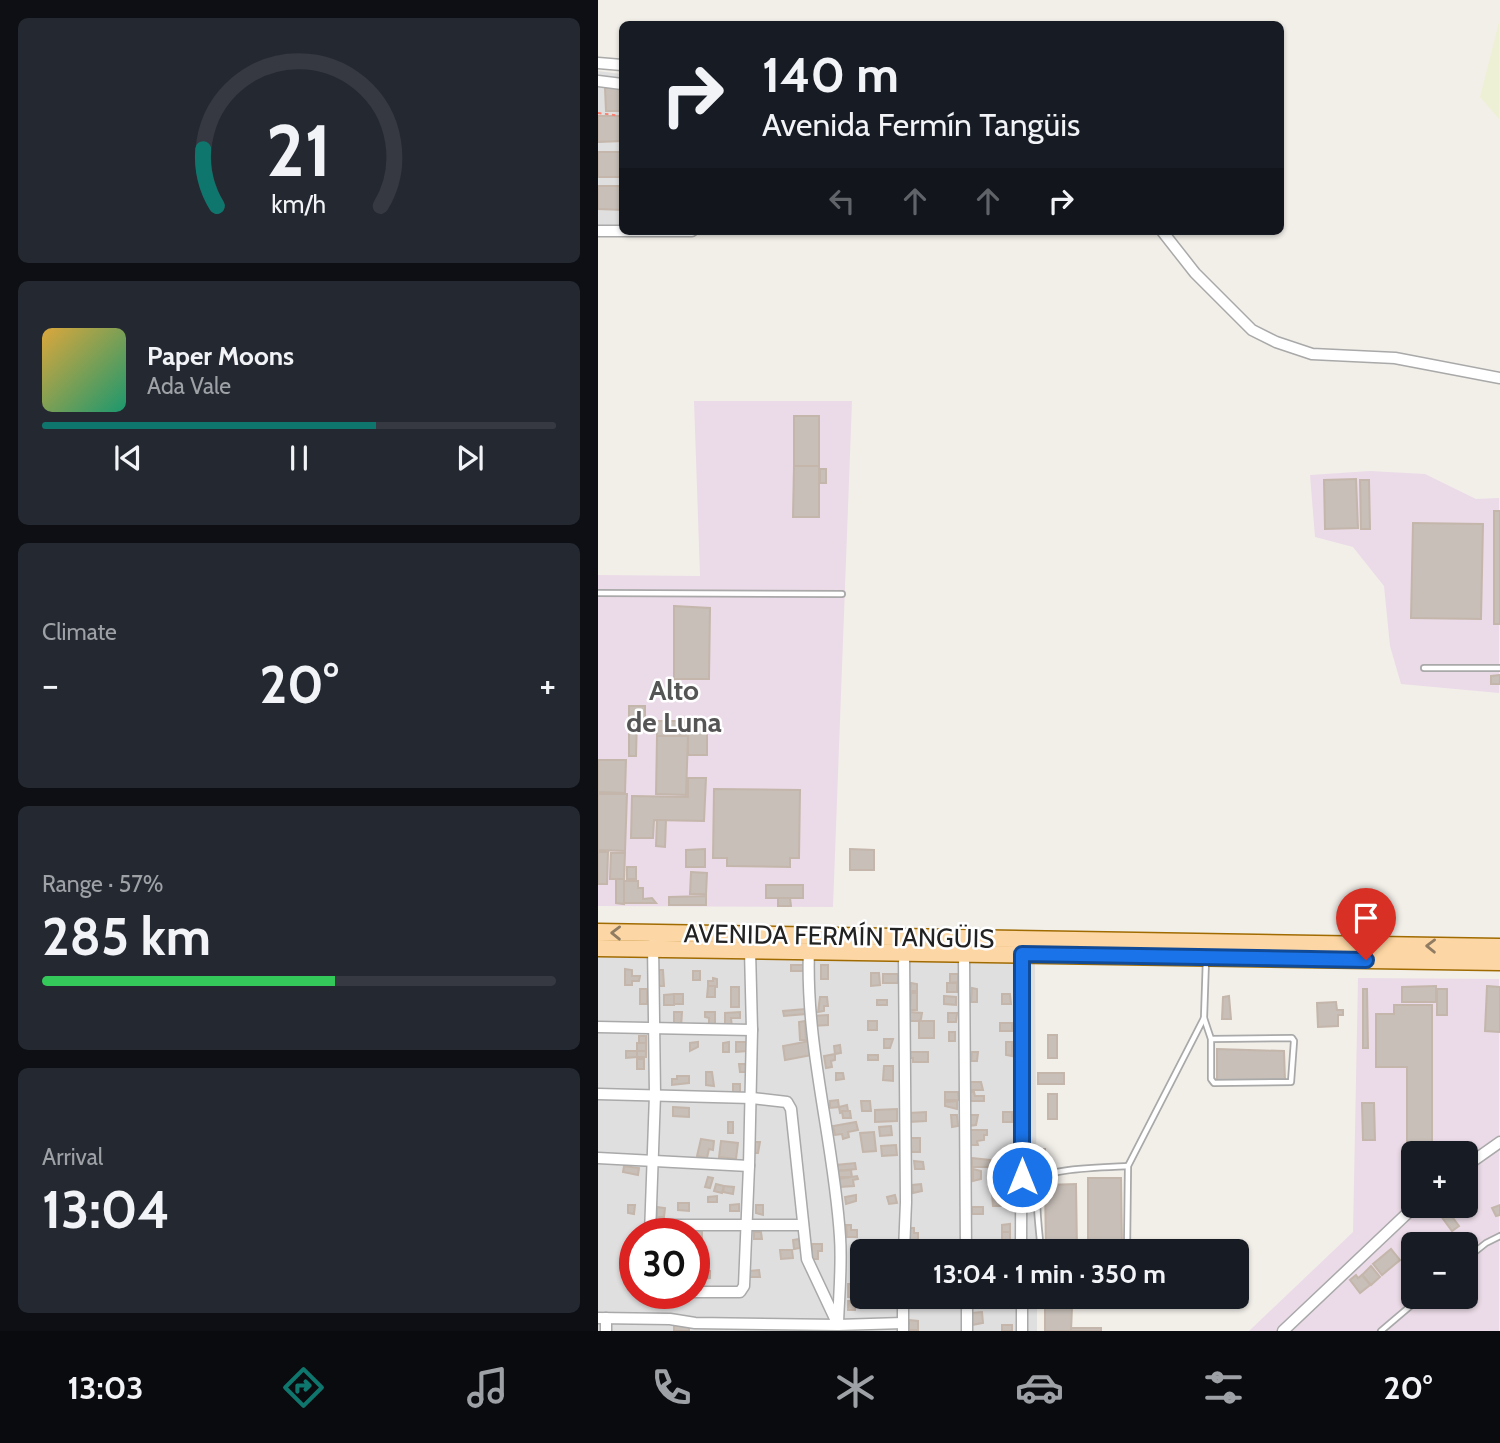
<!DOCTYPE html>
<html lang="en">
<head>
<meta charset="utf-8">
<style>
	:root { --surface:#171b24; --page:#242831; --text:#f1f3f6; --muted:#9ea1a6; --line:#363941; --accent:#0f766e }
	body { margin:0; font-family:Cabin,sans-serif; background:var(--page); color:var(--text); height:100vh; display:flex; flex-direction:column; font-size:26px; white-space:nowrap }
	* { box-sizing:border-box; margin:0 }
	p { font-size:23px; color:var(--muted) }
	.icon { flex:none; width:38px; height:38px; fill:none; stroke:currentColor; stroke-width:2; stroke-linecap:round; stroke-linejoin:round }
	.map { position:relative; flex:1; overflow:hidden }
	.details { display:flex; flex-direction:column; gap:18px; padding:18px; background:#0d0f14; width:598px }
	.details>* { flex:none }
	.banner { position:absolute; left:21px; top:21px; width:665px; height:214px; border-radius:10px; box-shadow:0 2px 5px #0004; background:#171b24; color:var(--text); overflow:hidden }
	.fabs { position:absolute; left:803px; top:1141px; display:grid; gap:14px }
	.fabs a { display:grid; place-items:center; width:77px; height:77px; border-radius:10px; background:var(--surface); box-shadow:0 2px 5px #0004; font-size:35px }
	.speed { position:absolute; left:21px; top:1218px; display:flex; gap:14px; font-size:35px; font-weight:700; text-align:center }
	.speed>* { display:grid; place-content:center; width:91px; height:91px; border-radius:50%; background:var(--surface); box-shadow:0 2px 5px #0004; line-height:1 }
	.speed .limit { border:10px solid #d22; background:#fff; color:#111 }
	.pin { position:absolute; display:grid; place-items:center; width:60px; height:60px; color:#fff; margin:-72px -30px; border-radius:50% 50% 50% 0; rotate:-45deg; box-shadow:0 0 7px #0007 }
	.pin .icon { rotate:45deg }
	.me { position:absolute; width:77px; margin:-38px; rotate:0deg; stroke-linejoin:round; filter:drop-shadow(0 0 5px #0008) }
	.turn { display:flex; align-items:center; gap:24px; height:147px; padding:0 28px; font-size:32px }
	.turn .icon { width:91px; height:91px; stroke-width:2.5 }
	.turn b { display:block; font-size:49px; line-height:60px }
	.lanes { display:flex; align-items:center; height:66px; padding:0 28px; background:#0003; justify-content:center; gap:35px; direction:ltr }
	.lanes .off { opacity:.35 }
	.big { font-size:52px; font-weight:700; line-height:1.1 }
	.details .widget { flex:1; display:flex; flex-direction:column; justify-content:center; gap:10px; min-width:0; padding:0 24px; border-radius:10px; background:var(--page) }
	.details .dial { align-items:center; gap:0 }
	.dial svg { height:182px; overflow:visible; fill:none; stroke:var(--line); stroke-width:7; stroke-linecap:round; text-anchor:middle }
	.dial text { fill:var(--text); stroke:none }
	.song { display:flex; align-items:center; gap:21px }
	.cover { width:84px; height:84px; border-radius:10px; background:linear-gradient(135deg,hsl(40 70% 55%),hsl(160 70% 35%)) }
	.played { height:7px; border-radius:4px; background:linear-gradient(90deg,var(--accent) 65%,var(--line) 65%) }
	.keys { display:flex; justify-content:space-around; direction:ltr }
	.heat { display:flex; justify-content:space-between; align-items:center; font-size:38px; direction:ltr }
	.charge { height:10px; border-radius:5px; background:linear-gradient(90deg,#34c759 57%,var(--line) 0) }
	.trip { position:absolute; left:252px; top:1239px; width:399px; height:70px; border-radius:10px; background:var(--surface); box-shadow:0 2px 5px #0004; font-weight:700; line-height:70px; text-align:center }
	.tabs { display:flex; height:112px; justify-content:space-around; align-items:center; background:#090b0e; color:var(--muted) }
	.tabs .icon { width:49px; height:49px }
	.tabs .selected { color:var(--accent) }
	.tabs b { font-size:32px; color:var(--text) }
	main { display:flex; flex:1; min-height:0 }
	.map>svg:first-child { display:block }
</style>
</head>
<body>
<main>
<section class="details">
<div class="widget dial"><svg viewBox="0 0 100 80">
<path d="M14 69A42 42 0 1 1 86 69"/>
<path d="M14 69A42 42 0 0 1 8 44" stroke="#0f766e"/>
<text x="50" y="56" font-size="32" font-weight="700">21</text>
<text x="50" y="72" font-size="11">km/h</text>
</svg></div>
<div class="widget">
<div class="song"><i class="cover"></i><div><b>Paper Moons</b><p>Ada Vale</p></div></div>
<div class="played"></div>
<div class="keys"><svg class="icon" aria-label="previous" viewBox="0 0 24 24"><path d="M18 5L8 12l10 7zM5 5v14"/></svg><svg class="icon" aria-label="pause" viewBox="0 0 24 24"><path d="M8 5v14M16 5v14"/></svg><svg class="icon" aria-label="next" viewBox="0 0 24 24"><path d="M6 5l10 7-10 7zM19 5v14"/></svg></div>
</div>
<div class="widget"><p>Climate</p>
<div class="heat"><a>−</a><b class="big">20°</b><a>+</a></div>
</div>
<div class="widget"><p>Range · 57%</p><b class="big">285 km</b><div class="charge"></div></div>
<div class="widget"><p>Arrival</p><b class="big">13:04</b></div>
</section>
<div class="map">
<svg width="902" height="1331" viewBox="0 0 902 1331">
	<rect width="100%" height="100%" fill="#f2efe9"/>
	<!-- residential -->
	<g fill="#e0dfdf" fill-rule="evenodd">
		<path d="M0 71 24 74V230H0Z"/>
		<path d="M0 957 437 963 439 1251H264V1297H439V1331H0ZM37 1234H96V1293H37Z"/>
	</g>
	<!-- industrial -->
	<g fill="#ebdbe8" fill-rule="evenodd">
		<path d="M96 401H254L235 907 0 906V575L102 576Z"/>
		<path d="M772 471 827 474 878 499 901 498V693L803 684 792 646 786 586 755 547 717 537 712 475Z"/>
		<path d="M760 978 901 979V1331H651L755 1232ZM816 1153H868V1206H816ZM816 1244H868V1297H816Z"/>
	</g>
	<!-- farmland -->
	<path fill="#eef0d5" d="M901 22V119L882 97Z"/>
	<!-- building -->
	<g fill="#c7bfb8" stroke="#c4b6ab" stroke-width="2">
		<path d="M7 88H24V111H8Z"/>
		<path d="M0 116H24V141L0 142Z"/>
		<rect x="0" y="152" width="24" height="25"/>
		<path d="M0 186H24V210L0 209Z"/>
		<rect x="196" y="416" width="25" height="50"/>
		<path d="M196 466H221V517H195Z"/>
		<rect x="222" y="469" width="6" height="14"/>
		<path d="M758 479 760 528 727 529 726 480Z"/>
		<path d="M762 480H771L772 529H763Z"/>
		<rect x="896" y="511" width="6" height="113"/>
		<path d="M815 523 885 524 883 619 813 618Z"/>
		<path d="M76 606 112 608 111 679H76Z"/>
		<path d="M902 675V684H893V676Z"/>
		<path d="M31 706H47V719H39L38 756H31Z"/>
		<path d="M59 721H89V727H109V755H90V736H59Z"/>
		<path d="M59 736H90L88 795 58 794Z"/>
		<path d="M0 760H28L27 793 0 792Z"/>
		<path d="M90 778H108L106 821 56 820 55 838H33L34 796 90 797Z"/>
		<path d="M116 789 202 790 201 858H192V867L129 866V858H115Z"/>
		<path d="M0 794H29L27 851 0 850Z"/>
		<path d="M59 820H68L67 847 58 846Z"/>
		<path d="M107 849V867H88V850Z"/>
		<path d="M252 849 276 850V870H252Z"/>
		<path d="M0 852H10L9 884H0Z"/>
		<path d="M13 853H27L26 879H12Z"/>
		<rect x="29" y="867" width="9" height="12"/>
		<path d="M93 872 109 873 108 894H92Z"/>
		<path d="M18 879H26V904L18 903Z"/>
		<path d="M26 881H40V888H45V899L54 898 58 903H26Z"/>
		<rect x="168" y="885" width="37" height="13"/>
		<path d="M108 896V905H71V897Z"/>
		<path d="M180 898H192L193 906H180Z"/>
		<rect x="193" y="965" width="15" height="6"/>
		<rect x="223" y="965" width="7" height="14"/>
		<path d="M27 969 34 970V976H42L41 981H34V985H27Z"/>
		<path d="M60 970H65L66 986H60Z"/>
		<rect x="95" y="971" width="7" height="9"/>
		<path d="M273 973H281L282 985 273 986Z"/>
		<rect x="285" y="974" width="15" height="9"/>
		<path d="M352 974H360V982L352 983Z"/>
		<path d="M115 978 119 979V987L110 986V981H115Z"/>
		<path d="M313 983 319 984V991H312Z"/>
		<rect x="349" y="983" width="10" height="9"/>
		<path d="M110 986H117V997H109Z"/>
		<path d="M838 986V1002H804V987Z"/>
		<path d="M889 986 902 987V1032L887 1031Z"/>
		<rect x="133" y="987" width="8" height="20"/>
		<path d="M374 988 379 989V1002H373Z"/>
		<rect x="42" y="989" width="7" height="15"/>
		<path d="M765 989H769L770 1048H765Z"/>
		<rect x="839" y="989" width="10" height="26"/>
		<path d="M313 993H319V1010H312Z"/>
		<path d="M76 994V1005H66V995Z"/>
		<rect x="76" y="994" width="9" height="10"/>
		<path d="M404 994H412L413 1004H404Z"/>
		<path d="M346 996 358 997V1005L346 1004Z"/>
		<path d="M631 996 633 1019H624L625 997Z"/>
		<path d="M222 997H229L230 1006H226V1011L220 1012Z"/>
		<rect x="279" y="1000" width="10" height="5"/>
		<path d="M738 1002 739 1010H745V1015H740V1026L720 1027 719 1003Z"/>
		<path d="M796 1005H834V1153H816V1186H809V1067H778V1014H796Z"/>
		<path d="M207 1009 208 1014 186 1016 185 1011Z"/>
		<path d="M76 1012H84L83 1028H76Z"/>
		<path d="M107 1012H117V1028H111V1018L107 1017Z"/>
		<path d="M142 1012V1018H133L134 1027H127V1013Z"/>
		<path d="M312 1012 324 1013 323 1019 321 1021H311Z"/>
		<path d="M350 1013H359L358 1022H350Z"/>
		<path d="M230 1015V1025L214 1026 213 1016Z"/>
		<path d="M207 1021 208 1040H202L201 1022Z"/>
		<rect x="270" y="1021" width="9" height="9"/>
		<rect x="321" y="1021" width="15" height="17"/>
		<rect x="402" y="1023" width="12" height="8"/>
		<rect x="351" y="1032" width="6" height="9"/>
		<rect x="450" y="1035" width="9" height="23"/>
		<rect x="41" y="1036" width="7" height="7"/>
		<path d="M286 1039H295L292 1048H286Z"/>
		<path d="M212 1041 214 1055 187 1060 185 1046Z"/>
		<path d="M100 1042V1047L92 1051V1043Z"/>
		<path d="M131 1042V1052H125V1043Z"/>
		<path d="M138 1042H149V1051L138 1052Z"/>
		<path d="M408 1042H414V1056L408 1055Z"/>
		<rect x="39" y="1043" width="9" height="8"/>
		<path d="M242 1045 243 1053 237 1054 236 1046Z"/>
		<path d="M619 1049 686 1051 687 1081H619Z"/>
		<path d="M28 1051H39V1057L28 1058Z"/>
		<rect x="39" y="1051" width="9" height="6"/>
		<path d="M310 1052H330V1062H315V1058H310Z"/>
		<path d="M374 1052H380L379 1061H373Z"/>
		<path d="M237 1054V1060L233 1061 234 1067 228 1068 226 1056Z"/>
		<rect x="270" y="1055" width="10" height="5"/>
		<rect x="39" y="1059" width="7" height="10"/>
		<path d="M141 1064H150V1072H142Z"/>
		<path d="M286 1066H295V1081L285 1080Z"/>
		<path d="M108 1072H114L116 1086 108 1085Z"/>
		<path d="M238 1073H245L246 1079 238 1080Z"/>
		<rect x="440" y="1073" width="26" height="11"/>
		<path d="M79 1076H91V1083L74 1085V1079H79Z"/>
		<path d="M371 1082H383L385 1090H372Z"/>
		<rect x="135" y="1084" width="7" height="8"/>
		<path d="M347 1092H360L361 1100H347Z"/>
		<path d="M371 1092H376L377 1096H386V1101H371Z"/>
		<rect x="450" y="1094" width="9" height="25"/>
		<path d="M240 1100 241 1107 232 1108V1101Z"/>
		<path d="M263 1101H272L273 1111H264Z"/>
		<path d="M359 1101V1109L347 1106V1102Z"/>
		<path d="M764 1103H776L777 1140H765Z"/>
		<path d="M249 1105 250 1111 242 1113 241 1107Z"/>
		<path d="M75 1107 91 1108V1117L75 1116Z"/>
		<path d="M299 1109V1121L277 1122V1110Z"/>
		<path d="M244 1111H252L253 1118H245Z"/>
		<path d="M328 1112V1121L311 1122V1113Z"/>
		<rect x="405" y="1112" width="9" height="10"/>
		<path d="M353 1115H359L360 1126 354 1127Z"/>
		<path d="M370 1115H380L378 1125 370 1126Z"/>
		<rect x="130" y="1122" width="5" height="11"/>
		<path d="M258 1122 260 1130 250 1132 251 1137 245 1139 244 1134 237 1135 235 1126Z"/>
		<path d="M293 1126 294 1135 282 1136 281 1127Z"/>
		<path d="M371 1130H389V1135H386V1140L379 1141 380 1145H371Z"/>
		<path d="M276 1132 278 1151 265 1152 262 1133Z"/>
		<rect x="311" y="1138" width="11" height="14"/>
		<path d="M103 1139 116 1141 115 1150 111 1149 109 1158 99 1156Z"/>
		<path d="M123 1141 140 1143 138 1159 121 1157Z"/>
		<path d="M153 1142H162L160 1153H155Z"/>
		<path d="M298 1145 299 1155 284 1156 283 1146Z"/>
		<rect x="437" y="1149" width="10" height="9"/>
		<path d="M374 1158 392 1160V1167H374Z"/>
		<path d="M316 1161 325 1162 326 1169H317Z"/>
		<path d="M257 1163 258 1169 239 1171 238 1165Z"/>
		<path d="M26 1166 41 1168 40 1175 25 1172Z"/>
		<path d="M375 1169 383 1171V1179L375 1181Z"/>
		<path d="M253 1170 254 1177H241L239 1171Z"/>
		<path d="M259 1176 260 1179 255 1180 256 1186 242 1187 240 1179Z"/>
		<path d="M110 1177 115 1178 112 1188 107 1187Z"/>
		<path d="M490 1178H523L524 1244 490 1245Z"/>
		<path d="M395 1182 414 1183 415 1194 396 1195Z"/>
		<path d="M118 1184 126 1186 124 1193 116 1191Z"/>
		<path d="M323 1184 324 1191 315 1193 314 1185Z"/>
		<path d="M478 1184 479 1251H448L447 1185Z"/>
		<path d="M126 1186 136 1187 135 1194 125 1192Z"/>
		<path d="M394 1194H415L414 1206H395Z"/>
		<path d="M258 1195V1201L248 1204 247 1197Z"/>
		<path d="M297 1195 299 1203 291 1204 289 1197Z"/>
		<path d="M119 1196V1202H110V1197Z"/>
		<path d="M80 1203H91V1211L80 1210Z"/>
		<path d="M141 1204V1211H132V1205Z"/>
		<path d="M30 1205H37L36 1214 30 1213Z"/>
		<path d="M158 1205H165V1215L158 1213Z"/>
		<path d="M902 1205V1215L898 1216 894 1208Z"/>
		<path d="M59 1207 67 1208 66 1217H59Z"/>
		<rect x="374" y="1207" width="11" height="7"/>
		<path d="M847 1207 861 1226 854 1231 840 1212Z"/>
		<path d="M412 1224V1232H404V1225Z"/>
		<path d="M248 1225H253V1230H259V1237H249Z"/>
		<path d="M310 1228H316V1233H320V1241H310Z"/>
		<path d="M98 1231H104V1240H99Z"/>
		<path d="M156 1232H163L164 1239H156Z"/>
		<path d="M404 1232H412V1243L404 1244Z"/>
		<path d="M201 1239 202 1248 196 1249 195 1240Z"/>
		<path d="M289 1241 298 1242V1250H289Z"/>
		<path d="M97 1242H103L105 1257H97Z"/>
		<path d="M214 1244H224V1251H220V1259H214Z"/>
		<path d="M351 1246H363V1251H352Z"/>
		<path d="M793 1249 802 1260 784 1275 775 1264Z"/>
		<path d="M182 1250H194L195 1258 183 1259Z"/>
		<path d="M24 1261 31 1262 30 1269 23 1268Z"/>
		<path d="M773 1266 782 1277 773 1285 764 1275Z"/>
		<path d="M161 1270 162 1277H152V1271Z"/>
		<path d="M101 1271H112V1278L104 1279Z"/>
		<path d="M758 1275 760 1278 764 1275 772 1285 762 1293 752 1280Z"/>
		<path d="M250 1284H257L256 1291H260V1297H250Z"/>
		<rect x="250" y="1301" width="7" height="9"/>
		<path d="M474 1307 473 1331H447V1308Z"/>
		<path d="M384 1312 385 1323 374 1325 373 1313Z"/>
		<path d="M311 1320 320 1321V1330H311Z"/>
		<rect x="76" y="1323" width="15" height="8"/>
		<rect x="404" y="1325" width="10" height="6"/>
		<rect x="473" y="1328" width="30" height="3"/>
	</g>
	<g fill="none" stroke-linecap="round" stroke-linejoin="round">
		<defs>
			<g id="service">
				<path d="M0 593 244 594"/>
				<path d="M826 668H902"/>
				<path d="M606 1018 613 1039 694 1038 696 1041 693 1082 616 1083 613 1079V1039"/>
				<path d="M443 1251C442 1237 435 1190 442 1179 450 1168 514 1167 530 1166"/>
				<path d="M529 1251 530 1166 606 1018 608 959"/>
				<path d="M868 1259 888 1243 902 1236"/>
				<path d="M449 1297H470"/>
				<path d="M783 1331 823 1297"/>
			</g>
			<g id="minor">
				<path d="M0 63 24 65"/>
				<path d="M0 81 24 84"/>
				<path d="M0 231H94"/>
				<path d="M564 231 597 273 654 330 678 342 714 354 797 358 902 378"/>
				<path d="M211 949C207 1047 236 1140 242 1237 244 1266 241 1295 240 1323"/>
				<path d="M366 953 368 1251"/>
				<path d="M0 1027 154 1030"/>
				<path d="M0 1094 154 1098 189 1102 193 1109 209 1259 240 1325"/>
				<path d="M0 1158 151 1166 154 1030 152 950"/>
				<path d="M868 1166 902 1142"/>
				<path d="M53 1225H205"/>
				<path d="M52 1234 57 1095 55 944"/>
				<path d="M306 1251 308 1202 306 953"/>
				<path d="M423 1251 424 954"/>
				<path d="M96 1292H142L146 1286 151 1166"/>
				<path d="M305 1297V1331"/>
				<path d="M369 1297V1331"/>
				<path d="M424 1297V1331"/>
				<path d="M0 1318 72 1319 97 1323 240 1325 305 1323"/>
				<path d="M8 1318V1331"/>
				<path d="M685 1331 817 1206"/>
			</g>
			<g id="primary">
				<path d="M0 932 902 947"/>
				<path d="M0 948 902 962"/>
			</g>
		</defs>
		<!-- service casing -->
		<use href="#service" stroke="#a9a9a9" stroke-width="8"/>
		<!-- minor casing -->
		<use href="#minor" stroke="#a9a9a9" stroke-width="13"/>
		<!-- primary casing -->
		<use href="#primary" stroke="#a06b00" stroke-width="19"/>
		<!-- path -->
		<path stroke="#fa8072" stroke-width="2" stroke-dasharray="3.5 3.5" stroke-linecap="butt" d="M0 113 24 116"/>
		<!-- service -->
		<use href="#service" stroke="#fff" stroke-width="4.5"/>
		<!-- minor -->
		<use href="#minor" stroke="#fff" stroke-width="10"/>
		<!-- primary -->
		<use href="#primary" stroke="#fcd6a4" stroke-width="16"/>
	</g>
	<!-- one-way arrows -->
	<defs><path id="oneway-chevron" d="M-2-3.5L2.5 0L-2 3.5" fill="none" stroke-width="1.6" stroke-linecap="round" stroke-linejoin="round" transform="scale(1.75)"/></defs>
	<g stroke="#8f7c63">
		<use href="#oneway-chevron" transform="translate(18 933) rotate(-179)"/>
		<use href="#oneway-chevron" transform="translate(833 946) rotate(-179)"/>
	</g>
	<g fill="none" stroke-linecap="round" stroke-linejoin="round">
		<defs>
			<path id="route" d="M424 1177V954L768 960"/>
		</defs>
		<!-- route casing -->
		<use href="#route" stroke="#114b97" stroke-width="18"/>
		<!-- route -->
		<use href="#route" stroke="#1a73e8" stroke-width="12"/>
	</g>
	<g text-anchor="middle" stroke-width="5" stroke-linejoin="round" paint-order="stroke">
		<!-- street labels -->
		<g font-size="26" fill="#222" stroke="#fff">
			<text transform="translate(241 936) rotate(1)" y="9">AVENIDA FERMÍN TANGÜIS</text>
		</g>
		<!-- neighbourhood labels -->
		<g font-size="28" font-weight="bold" fill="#555" stroke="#fff">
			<text x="76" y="700">Alto<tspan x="76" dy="32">de Luna</tspan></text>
		</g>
	</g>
</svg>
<div class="fabs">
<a>+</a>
<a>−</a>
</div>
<div class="speed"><div class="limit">30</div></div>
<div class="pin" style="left:768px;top:960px;background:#d93025"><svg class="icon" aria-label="arrive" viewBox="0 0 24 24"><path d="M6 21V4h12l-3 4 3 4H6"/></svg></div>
<svg class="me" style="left:424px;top:1177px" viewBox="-20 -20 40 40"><circle r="17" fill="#1a73e8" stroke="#fff" stroke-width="3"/><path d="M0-11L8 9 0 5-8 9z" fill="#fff"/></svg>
<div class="trip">13:04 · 1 min · 350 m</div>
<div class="banner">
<div class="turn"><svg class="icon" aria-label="right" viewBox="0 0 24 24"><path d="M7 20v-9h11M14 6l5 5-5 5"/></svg><div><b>140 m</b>Avenida Fermín Tangüis</div></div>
<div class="lanes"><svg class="icon off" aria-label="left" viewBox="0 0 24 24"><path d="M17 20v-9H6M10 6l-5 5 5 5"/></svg><svg class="icon off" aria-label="ahead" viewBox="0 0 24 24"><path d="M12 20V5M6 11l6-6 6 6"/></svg><svg class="icon off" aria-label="ahead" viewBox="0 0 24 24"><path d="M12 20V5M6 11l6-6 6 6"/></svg><svg class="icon" aria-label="right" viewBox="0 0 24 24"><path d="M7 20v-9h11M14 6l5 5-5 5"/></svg></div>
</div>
</div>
</main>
<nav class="tabs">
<b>13:03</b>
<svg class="icon selected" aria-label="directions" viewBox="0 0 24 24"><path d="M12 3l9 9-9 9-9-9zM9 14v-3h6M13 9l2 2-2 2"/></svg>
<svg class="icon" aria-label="music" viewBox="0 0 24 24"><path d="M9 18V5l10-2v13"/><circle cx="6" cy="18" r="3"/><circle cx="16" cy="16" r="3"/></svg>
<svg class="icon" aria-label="phone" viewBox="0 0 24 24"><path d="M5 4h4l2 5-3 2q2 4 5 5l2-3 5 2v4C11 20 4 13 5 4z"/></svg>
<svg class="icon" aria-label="climate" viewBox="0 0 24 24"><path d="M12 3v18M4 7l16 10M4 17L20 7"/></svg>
<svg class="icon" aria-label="car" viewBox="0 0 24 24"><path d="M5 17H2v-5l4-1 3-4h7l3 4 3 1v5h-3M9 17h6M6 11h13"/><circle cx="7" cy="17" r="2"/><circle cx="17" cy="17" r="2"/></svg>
<svg class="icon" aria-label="filters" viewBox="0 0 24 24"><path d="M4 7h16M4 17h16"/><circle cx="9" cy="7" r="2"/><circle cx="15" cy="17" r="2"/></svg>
<b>20°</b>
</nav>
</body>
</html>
